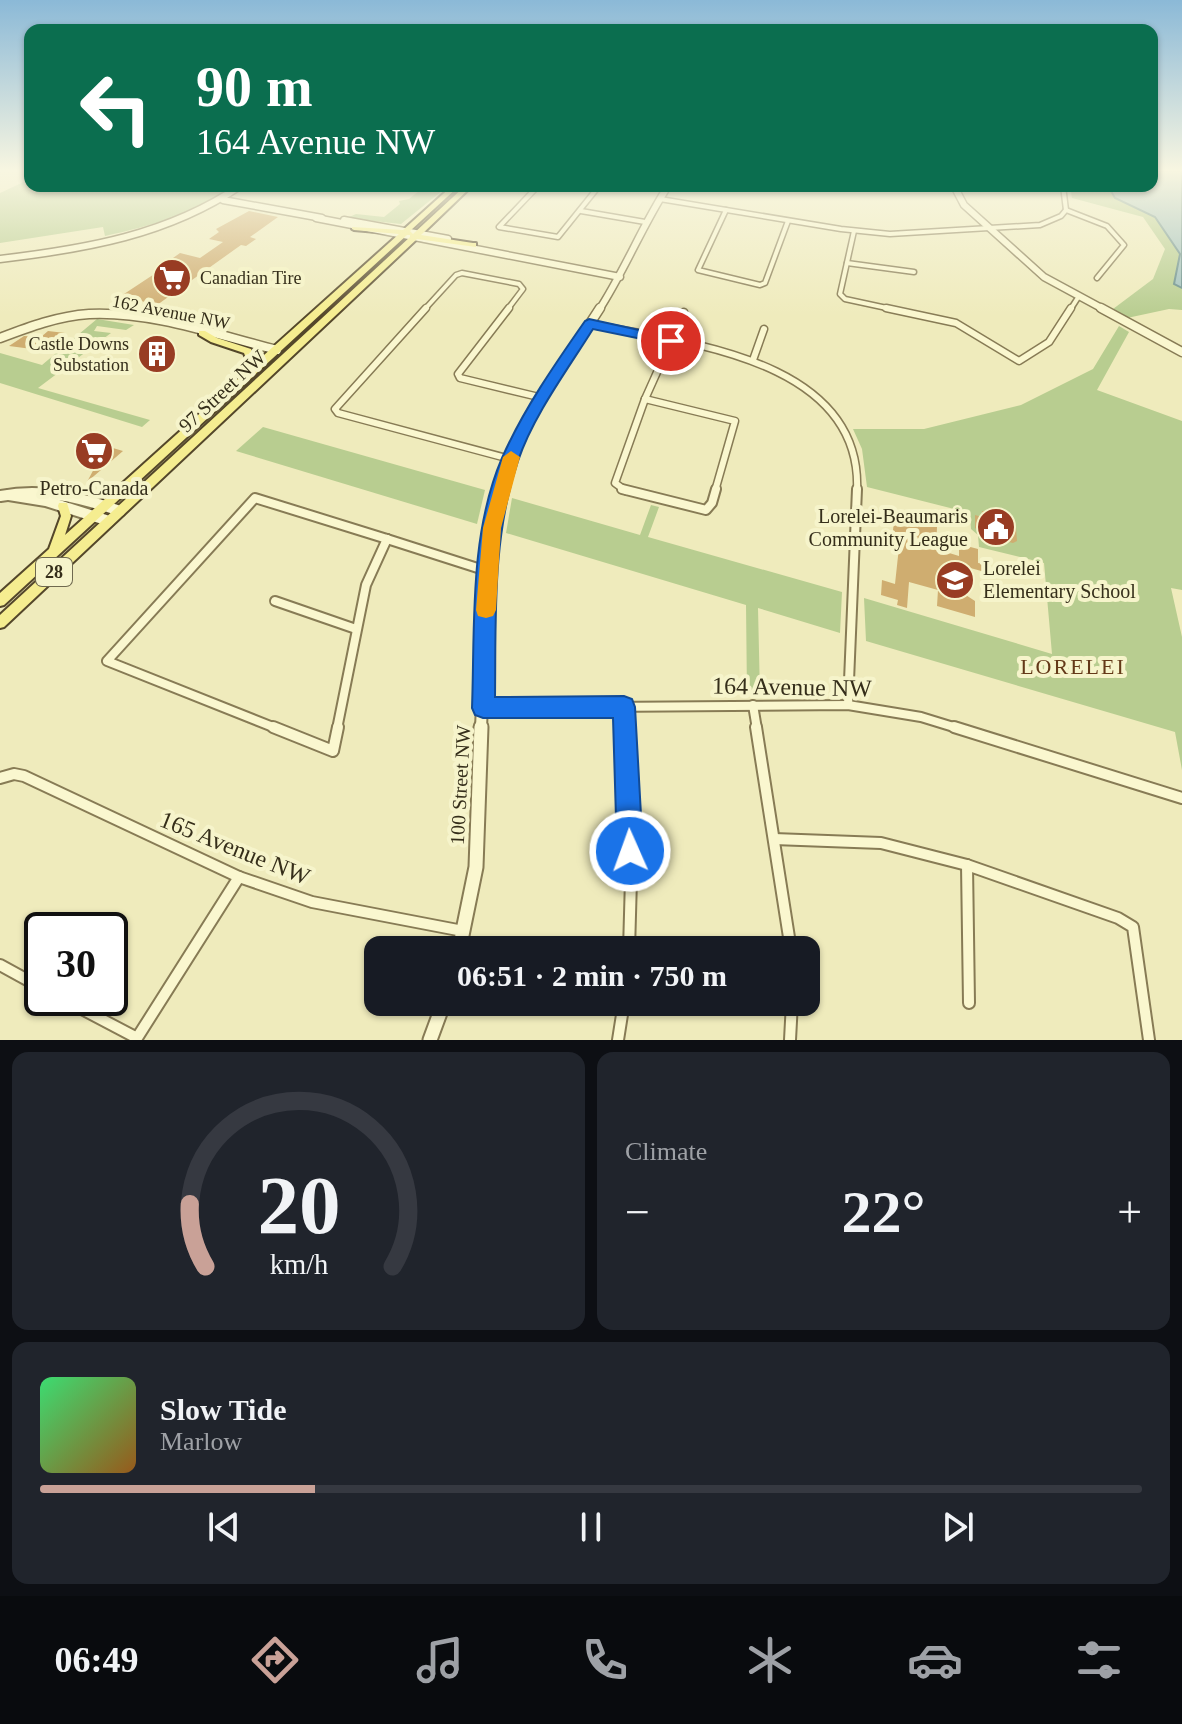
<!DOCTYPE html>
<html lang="en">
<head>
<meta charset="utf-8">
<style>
	:root { --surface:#171b24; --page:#20242c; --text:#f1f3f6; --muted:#9ea1a6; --line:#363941; --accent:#c9a197 }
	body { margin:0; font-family:"Times New Roman",serif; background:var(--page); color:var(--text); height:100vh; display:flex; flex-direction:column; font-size:30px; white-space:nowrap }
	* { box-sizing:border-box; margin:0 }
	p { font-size:26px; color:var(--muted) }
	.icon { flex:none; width:44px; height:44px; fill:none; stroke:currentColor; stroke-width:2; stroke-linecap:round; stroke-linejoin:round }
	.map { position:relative; height:1040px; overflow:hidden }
	.drawer { display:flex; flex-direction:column; gap:12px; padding:12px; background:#0d0f14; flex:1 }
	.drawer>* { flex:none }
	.top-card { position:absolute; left:24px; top:24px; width:1134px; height:168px; border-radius:16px; box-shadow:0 2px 6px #0004; background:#0b6e4f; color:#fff; overflow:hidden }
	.speed { position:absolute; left:24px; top:912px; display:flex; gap:16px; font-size:40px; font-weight:700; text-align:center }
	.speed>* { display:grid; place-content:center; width:104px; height:104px; border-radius:50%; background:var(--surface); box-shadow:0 2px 6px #0004; line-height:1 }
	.speed .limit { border:4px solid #111; border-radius:12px; background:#fff; color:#111 }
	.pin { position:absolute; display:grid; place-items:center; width:68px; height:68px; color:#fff; margin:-34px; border:4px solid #fff; border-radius:50%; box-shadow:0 2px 8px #0007 }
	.me { position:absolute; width:88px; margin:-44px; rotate:358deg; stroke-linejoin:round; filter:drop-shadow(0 0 6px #0008) }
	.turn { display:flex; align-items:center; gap:28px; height:168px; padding:0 40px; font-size:36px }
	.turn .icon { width:104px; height:104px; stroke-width:2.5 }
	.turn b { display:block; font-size:56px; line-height:68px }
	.big { font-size:60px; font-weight:700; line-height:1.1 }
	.drawer .widget { flex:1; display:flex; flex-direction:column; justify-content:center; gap:12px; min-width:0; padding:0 28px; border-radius:16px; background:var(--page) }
	.drawer .dial { align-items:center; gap:0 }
	.dial svg { height:208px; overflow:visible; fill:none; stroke:var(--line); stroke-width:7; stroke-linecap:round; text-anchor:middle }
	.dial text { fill:var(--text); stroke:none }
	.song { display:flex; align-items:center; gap:24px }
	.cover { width:96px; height:96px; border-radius:12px; background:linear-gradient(135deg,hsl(140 70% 55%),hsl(30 70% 35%)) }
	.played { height:8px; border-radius:4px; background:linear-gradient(90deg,var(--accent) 25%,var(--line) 25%) }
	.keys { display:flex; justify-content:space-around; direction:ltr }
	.heat { display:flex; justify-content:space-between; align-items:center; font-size:44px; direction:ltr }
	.drawer .tiles { flex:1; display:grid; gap:12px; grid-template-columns:1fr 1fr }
	.widget:last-child { grid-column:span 2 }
	.trip { position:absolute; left:364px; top:936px; width:456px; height:80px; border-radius:16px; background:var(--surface); box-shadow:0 2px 6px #0004; font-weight:700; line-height:80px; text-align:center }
	.tabs { display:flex; height:128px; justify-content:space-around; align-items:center; background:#090b0e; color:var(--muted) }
	.tabs .icon { width:56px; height:56px }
	.tabs .on { color:var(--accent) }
	.tabs b { font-size:36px; color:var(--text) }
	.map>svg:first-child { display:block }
</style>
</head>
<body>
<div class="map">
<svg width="1182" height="1040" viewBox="0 0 1182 1040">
	<rect width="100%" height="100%" fill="#efebbc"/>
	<!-- green -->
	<g fill="#b8cd90">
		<path d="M1152 171H1182V310L1169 309 1127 318 1113 309 1153 279 1165 249 1143 217 1072 198 1070 186H1152Z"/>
		<path d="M30 179V186H234C196 214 150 226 105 236L103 227 0 243V193Z"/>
		<path d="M425 186H448L401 224 347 218 356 214 384 217 400 204 399 201 409 199Z"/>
		<path d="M97 319 134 325 126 330 97 326 94 331 111 333 38 388 150 420 142 427 0 383V353L42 365Z"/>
		<path d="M1119 326 1129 332 1097 390 1182 421V590L1171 588 1182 637V770L1175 732 866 641 864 598 1052 654 1044 563 979 547 978 535 971 529 970 513 867 487 862 449 853 429H924L1021 405 1093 369Z"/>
		<path d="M263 427 485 490 477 524 236 451Z"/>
		<path d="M512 498 640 535 651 505 659 507 648 537 842 592 840 633 758 608 760 695H747L746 605 506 533Z"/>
	</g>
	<!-- water -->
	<path fill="#a0c0be" stroke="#678d8c" stroke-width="2" d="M1152 171H1182V288L1174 284 1180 254 1155 217 1115 198 1108 186H1152Z"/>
	<!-- building -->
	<g fill="#cfad70">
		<path d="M249 211 278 217 250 237 256 239 246 246 241 245 157 305 121 296 177 259 173 258 180 253 200 258 223 242 209 239 219 232 216 229Z"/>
		<path d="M48 331 65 333 57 340 46 339 32 349 9 346 24 336 41 337Z"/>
		<path d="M153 347 174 352 159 365 143 360 146 357 141 356Z"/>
		<path d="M96 443 123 451 87 482 96 465 76 459Z"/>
		<path d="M982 511 1011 516 1016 527 1017 541 1013 543 988 537 975 528V515L982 517Z"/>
		<path d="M895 512 924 520V524L937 527 936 549 959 556V544L978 549V563L985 564V572L952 563V594L958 590 975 601V617L937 606 938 590 909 582 907 608 897 605 898 600 881 595 882 580 895 584 899 547 892 539Z"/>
	</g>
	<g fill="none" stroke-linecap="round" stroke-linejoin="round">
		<defs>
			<g id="minor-far3">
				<path d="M538 186 499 227 558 237 599 186"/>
				<path d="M1063 186 1066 210"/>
				<path d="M660 199 841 229 890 234 1040 225 1061 216 1066 210"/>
				<path d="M726 210 698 270 760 285 765 283 788 221"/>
				<path d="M1066 210 1107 226 1124 245 1097 278"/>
				<path d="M581 211 645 222"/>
				<path d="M854 231 840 294 845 299 896 310"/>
				<path d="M847 263 914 272"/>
				<path d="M424 310 456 275 462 273 519 284 523 289 507 310"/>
				<path d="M1070 310 1079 296"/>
			</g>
			<g id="minor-far2">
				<path d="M426 308 335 409 338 413 510 459"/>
				<path d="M509 308 458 374 460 378 543 398"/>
				<path d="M886 308 956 323 1019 361 1049 342 1071 308"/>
				<path d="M589 324C685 342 863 359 857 491"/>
				<path d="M753 360 764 329"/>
				<path d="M645 399 735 421 715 491"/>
				<path d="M645 399 684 312"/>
				<path d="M626 491 615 483 645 399"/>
			</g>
			<g id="minor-far1">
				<path d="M622 489 706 510 712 503 716 489"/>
				<path d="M387 539 487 571"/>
				<path d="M275 601 356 629"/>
				<path d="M753 705 757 729"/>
				<path d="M848 705 857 489"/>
				<path d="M624 707 625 729"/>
				<path d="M483 708 848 705 921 717 960 729"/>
				<path d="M278 729 107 661 255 498 387 539"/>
				<path d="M337 729 366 585 387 539"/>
			</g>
			<g id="minor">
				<path d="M273 727 333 751 338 727"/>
				<path d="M625 727 631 879 629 950"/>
				<path d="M756 727 791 950"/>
				<path d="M954 727 1182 798"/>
				<path d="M0 778 14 774 24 776 239 877 312 902 463 931"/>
				<path d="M774 839 881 843 967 865 1118 918 1133 927 1149 1040"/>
				<path d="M967 865 969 1003"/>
				<path d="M0 965 42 988"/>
				<path d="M61 998 137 1038 239 877"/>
				<path d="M618 1040 624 1002"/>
				<path d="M790 1040 792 1002"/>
			</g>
			<g id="tertiary-far3">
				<path d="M954 186 964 205 1044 277 1105 310"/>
				<path d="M223 200 322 218"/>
				<path d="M316 218 620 277"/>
				<path d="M344 220 448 239"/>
				<path d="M0 259C85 249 168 235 240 186"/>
				<path d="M599 310C625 270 642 226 668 186"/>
			</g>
			<g id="tertiary-far2">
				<path d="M1101 308 1182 352"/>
				<path d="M0 338C29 327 58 316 89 314 152 311 217 335 277 350"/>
				<path d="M501 491C519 424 563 366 600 308"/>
			</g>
			<g id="tertiary-far1">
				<path d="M9 495 46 501 109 521"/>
				<path d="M0 496C43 488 79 497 120 511"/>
				<path d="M481 729 487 571 502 489"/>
			</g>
			<g id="tertiary">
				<path d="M459 950 476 867 481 727"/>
				<path d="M430 1040 444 1002"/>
			</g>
			<path id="primary" d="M452 186H459L410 231 413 234 465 186H472L421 235 473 243H476V247L417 239 4 627 0 628V615L410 237V235H407L4 605 0 606V593L49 549 61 516 58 506 59 503H67L71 516 65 535 238 379 247 361 244 353 211 342 199 335V331H205L217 338 251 349 255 361 253 365 399 234 354 230 352 229V227L403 230Z"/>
		</defs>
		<!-- minor-far3 casing -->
		<use href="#minor-far3" stroke="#877b55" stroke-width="7"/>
		<!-- minor-far2 casing -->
		<use href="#minor-far2" stroke="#877b55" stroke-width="9"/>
		<!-- minor-far1 casing -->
		<use href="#minor-far1" stroke="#877b55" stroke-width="12"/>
		<!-- minor casing -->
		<use href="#minor" stroke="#877b55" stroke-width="14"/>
		<!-- tertiary-far3 casing -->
		<use href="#tertiary-far3" stroke="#877b55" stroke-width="9"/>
		<!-- tertiary-far2 casing -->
		<use href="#tertiary-far2" stroke="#877b55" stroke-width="11"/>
		<!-- tertiary-far1 casing -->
		<use href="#tertiary-far1" stroke="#877b55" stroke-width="14"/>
		<!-- tertiary casing -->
		<use href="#tertiary" stroke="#877b55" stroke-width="17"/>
		<!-- primary casing -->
		<use href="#primary" stroke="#54472a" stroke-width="4"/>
		<!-- minor-far3 -->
		<use href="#minor-far3" stroke="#faf7cf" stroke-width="4"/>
		<!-- minor-far2 -->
		<use href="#minor-far2" stroke="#faf7cf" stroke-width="6"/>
		<!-- minor-far1 -->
		<use href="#minor-far1" stroke="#faf7cf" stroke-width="8"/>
		<!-- minor -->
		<use href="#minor" stroke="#faf7cf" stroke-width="10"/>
		<!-- tertiary-far3 -->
		<use href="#tertiary-far3" stroke="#faf7cf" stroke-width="6"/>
		<!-- tertiary-far2 -->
		<use href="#tertiary-far2" stroke="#faf7cf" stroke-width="8"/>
		<!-- tertiary-far1 -->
		<use href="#tertiary-far1" stroke="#faf7cf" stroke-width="10"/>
		<!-- tertiary -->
		<use href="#tertiary" stroke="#faf7cf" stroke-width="13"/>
		<!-- primary -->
		<use href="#primary" fill="#f5ed90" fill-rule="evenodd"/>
	</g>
	<!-- sky -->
	<linearGradient id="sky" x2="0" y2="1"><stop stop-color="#8bb9d7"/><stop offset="0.54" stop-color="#f8f6e1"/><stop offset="1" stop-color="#f8f6e1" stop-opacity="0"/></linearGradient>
	<rect width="1182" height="316" fill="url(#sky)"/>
	<!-- route -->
	<path fill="#1a73e8" stroke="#114b97" stroke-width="2" d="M589 319 671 337 678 341 671 345 593 329C568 369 533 416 518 461 492 537 496 618 495 697L624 696 632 699 635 707 643 851 639 860 630 864 621 860 617 851 613 718H483L475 715 472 708C475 626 469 535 502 458 523 410 555 364 585 321Z"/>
	<!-- slow -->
	<path fill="#f59e0b" d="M511 451 520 457 501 528 496 610 493 616 486 618 478 616 476 610 483 528 503 457Z"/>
	<!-- icons -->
	<defs>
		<symbol id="supermarket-disc" viewBox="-11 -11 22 22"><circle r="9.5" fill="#983c23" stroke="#f6f4cb"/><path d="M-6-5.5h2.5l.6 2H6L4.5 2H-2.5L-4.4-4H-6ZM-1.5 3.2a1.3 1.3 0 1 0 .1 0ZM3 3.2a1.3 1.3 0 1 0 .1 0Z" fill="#fff"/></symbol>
		<symbol id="building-disc" viewBox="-11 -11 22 22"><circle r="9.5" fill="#983c23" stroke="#f6f4cb"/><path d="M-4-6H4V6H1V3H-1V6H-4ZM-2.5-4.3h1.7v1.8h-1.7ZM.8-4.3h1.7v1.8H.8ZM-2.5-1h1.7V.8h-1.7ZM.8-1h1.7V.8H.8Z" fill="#fff"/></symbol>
		<symbol id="civic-disc" viewBox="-11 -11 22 22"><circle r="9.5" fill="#983c23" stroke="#f6f4cb"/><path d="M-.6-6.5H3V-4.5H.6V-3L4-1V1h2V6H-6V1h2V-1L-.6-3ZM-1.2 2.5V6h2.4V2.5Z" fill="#fff"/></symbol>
		<symbol id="school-disc" viewBox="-11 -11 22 22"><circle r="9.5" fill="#983c23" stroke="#f6f4cb"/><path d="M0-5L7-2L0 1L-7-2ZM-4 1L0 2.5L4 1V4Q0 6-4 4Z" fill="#fff"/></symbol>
	</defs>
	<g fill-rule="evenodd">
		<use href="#supermarket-disc" x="150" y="256" width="44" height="44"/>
		<use href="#building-disc" x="135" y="332" width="44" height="44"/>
		<use href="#supermarket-disc" x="72" y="429" width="44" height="44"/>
		<use href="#civic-disc" x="974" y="505" width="44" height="44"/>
		<use href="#school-disc" x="933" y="558" width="44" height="44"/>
	</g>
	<g text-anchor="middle" stroke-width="8" stroke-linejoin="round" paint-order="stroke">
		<!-- far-poi labels -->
		<g font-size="18" fill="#352e1a" stroke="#f6f4cb" text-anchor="start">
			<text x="200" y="284">Canadian Tire</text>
			<text x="129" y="350" text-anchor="end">Castle Downs<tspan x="129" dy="21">Substation</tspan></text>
		</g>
		<!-- far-street labels -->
		<g font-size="18" fill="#352e1a" stroke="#f6f4cb">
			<text transform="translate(171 312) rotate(11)" y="6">162 Avenue NW</text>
		</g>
		<!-- shield labels -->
		<rect fill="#f6f4cb" stroke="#6f694f" stroke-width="2" x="36" y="558" width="36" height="28" rx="6"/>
		<g font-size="18" font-weight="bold" fill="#352e1a">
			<text x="54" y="578">28</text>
		</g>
		<!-- street labels -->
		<g font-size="20" fill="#352e1a" stroke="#f6f4cb">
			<text transform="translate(222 391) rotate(-43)" y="7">97 Street NW</text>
			<text transform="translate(460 785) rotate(-87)" y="7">100 Street NW</text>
		</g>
		<!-- poi labels -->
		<g font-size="20" fill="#352e1a" stroke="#f6f4cb">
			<text x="94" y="495">Petro-Canada</text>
			<text x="968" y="523" text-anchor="end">Lorelei-Beaumaris<tspan x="968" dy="23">Community League</tspan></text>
			<text x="983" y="575" text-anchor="start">Lorelei<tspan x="983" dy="23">Elementary School</tspan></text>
		</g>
		<!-- neighbourhood labels -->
		<g font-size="22" letter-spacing="2" fill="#643918" stroke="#f6f4cb">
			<text x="1073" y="674">LORELEI</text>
		</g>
		<!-- near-street labels -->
		<g font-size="24" fill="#352e1a" stroke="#f6f4cb">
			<text transform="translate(792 687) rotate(1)" y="8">164 Avenue NW</text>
			<text transform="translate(235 848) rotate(22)" y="8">165 Avenue NW</text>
		</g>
	</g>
</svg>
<div class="speed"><div class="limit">30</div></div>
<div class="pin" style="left:671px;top:341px;background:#d93025"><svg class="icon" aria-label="arrive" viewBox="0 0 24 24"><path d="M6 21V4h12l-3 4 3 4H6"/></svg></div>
<svg class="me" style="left:630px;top:851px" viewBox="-20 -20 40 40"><circle r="17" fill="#1a73e8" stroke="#fff" stroke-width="3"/><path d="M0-11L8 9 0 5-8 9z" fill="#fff"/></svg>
<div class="trip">06:51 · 2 min · 750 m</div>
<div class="top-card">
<div class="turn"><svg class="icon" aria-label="left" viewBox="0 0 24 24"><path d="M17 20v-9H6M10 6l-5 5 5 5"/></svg><div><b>90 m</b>164 Avenue NW</div></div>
</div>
</div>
<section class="drawer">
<div class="tiles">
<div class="widget dial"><svg viewBox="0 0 100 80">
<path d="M14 69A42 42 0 1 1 86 69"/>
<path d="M14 69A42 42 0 0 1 8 45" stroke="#c9a197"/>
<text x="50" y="56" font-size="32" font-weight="700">20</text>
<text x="50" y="72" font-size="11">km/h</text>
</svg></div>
<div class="widget"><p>Climate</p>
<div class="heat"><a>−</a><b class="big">22°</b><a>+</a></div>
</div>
<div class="widget">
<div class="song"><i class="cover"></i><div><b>Slow Tide</b><p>Marlow</p></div></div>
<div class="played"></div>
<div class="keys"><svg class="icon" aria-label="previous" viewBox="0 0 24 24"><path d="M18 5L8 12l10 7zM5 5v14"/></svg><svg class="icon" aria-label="pause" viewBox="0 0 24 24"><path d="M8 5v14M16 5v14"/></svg><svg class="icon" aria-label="next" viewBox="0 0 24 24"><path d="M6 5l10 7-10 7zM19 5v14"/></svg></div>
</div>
</div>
</section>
<nav class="tabs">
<b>06:49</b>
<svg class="icon on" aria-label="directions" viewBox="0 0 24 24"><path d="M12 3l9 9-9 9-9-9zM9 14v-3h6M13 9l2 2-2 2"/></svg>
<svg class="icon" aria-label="music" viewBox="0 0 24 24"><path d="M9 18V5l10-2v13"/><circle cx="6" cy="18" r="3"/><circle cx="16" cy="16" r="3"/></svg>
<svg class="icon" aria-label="phone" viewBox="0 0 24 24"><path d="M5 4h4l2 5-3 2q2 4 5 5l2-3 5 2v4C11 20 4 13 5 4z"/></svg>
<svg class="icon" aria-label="climate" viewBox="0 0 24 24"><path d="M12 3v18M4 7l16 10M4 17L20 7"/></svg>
<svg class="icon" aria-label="car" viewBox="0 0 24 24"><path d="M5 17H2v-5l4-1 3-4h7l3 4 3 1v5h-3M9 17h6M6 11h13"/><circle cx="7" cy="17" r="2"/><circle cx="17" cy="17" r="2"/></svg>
<svg class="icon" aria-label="filters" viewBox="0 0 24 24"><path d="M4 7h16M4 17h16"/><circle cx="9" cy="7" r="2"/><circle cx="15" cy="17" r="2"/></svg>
</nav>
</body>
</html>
